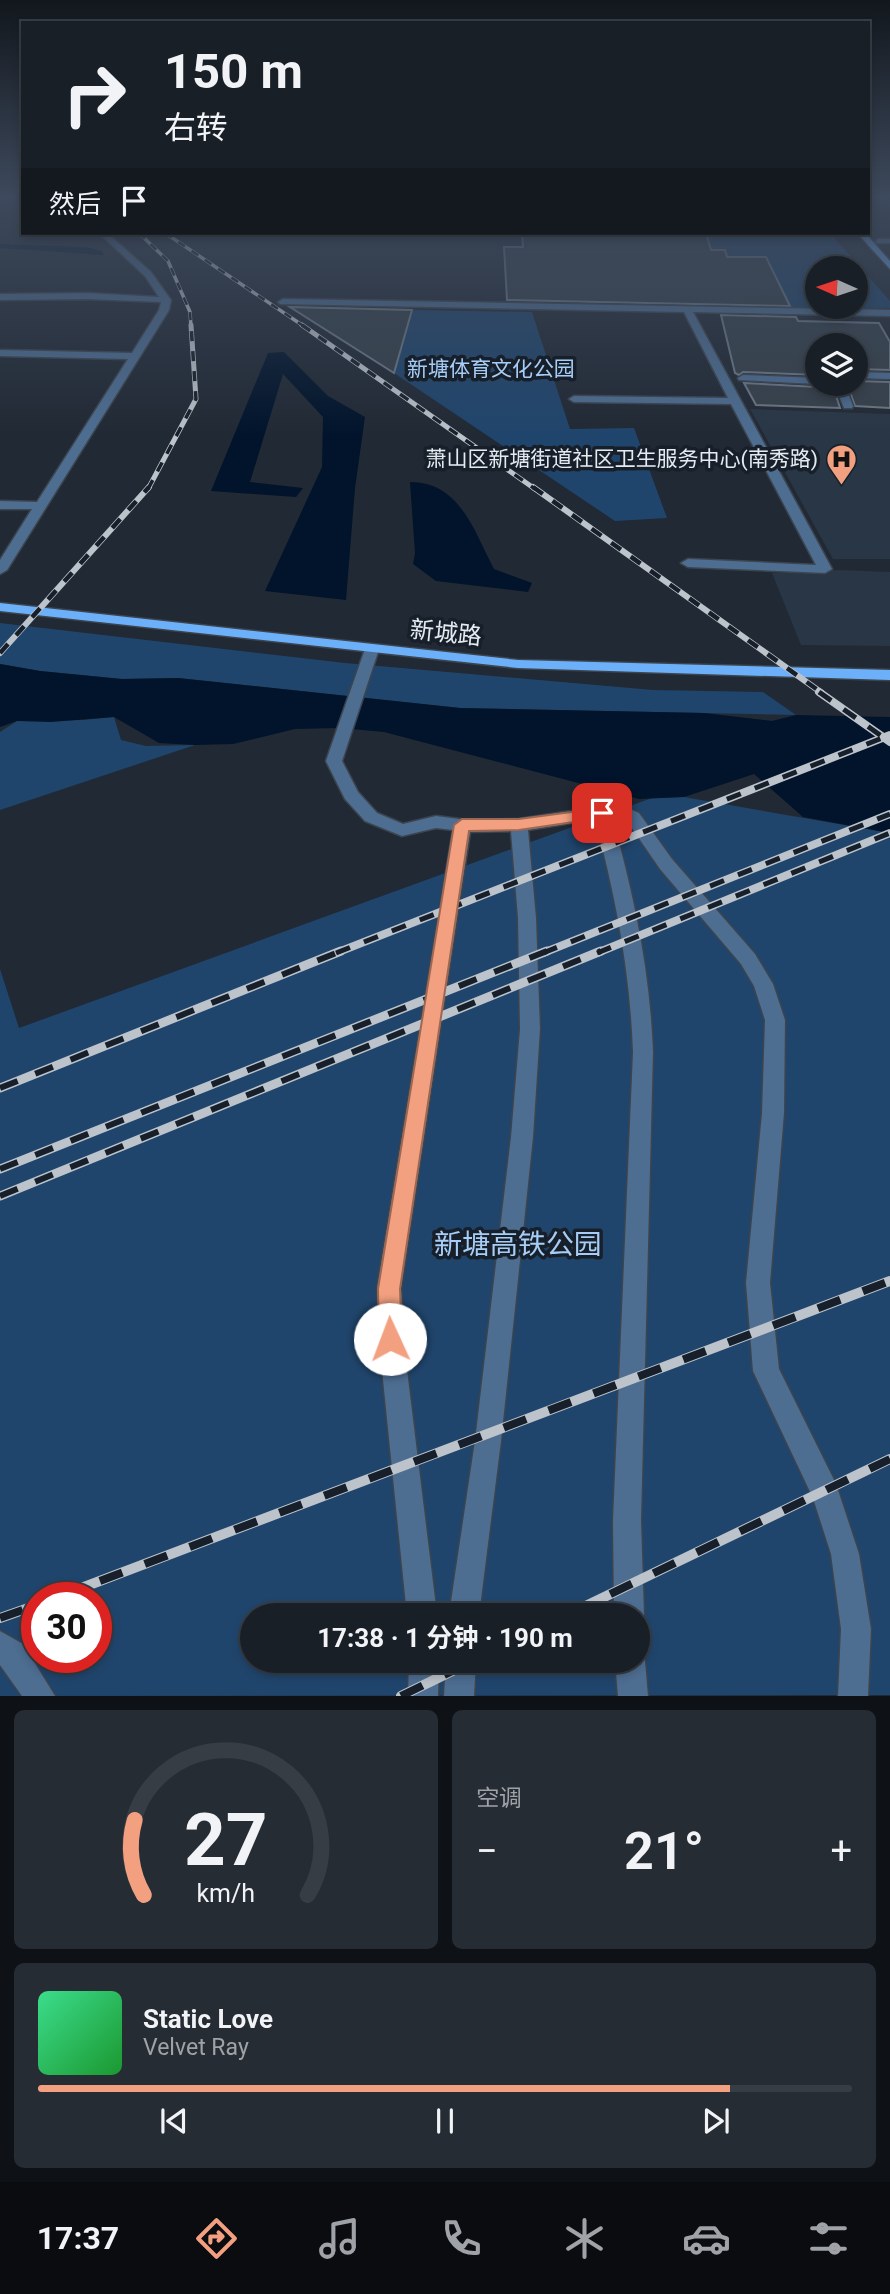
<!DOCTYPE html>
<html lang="zh">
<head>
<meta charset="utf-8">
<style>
	:root { --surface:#191f27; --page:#262c33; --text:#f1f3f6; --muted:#9fa2a7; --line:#373d44; --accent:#f2a080 }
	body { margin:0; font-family:Roboto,"Noto Sans SC",sans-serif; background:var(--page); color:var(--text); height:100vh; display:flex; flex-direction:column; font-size:26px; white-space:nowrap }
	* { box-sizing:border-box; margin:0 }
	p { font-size:23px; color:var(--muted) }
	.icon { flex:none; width:38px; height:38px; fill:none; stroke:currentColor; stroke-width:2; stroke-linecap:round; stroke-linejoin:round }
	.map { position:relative; height:1696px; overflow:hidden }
	.side { display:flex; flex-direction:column; gap:14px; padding:14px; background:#0e1115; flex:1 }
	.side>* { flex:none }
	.guide { position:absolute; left:21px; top:21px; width:849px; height:214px; border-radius:0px; box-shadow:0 4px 10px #0003,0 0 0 2px var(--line); background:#191f27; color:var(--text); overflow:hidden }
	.needle { width:46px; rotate:273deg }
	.controls { position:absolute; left:805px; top:256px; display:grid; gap:14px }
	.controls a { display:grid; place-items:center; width:63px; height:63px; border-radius:50%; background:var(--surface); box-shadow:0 4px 10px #0003,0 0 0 2px var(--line); font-size:35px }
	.speed { position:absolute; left:21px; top:1582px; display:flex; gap:14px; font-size:35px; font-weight:700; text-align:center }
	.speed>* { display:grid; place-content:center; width:91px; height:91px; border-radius:50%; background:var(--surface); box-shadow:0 4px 10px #0003,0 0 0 2px var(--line); line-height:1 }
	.speed .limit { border:10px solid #d22; background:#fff; color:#111 }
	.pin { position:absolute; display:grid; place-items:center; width:60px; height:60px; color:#fff; margin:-30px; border-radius:14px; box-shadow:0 4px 10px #0006 }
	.me { position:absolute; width:77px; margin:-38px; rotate:358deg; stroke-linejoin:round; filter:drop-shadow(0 0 5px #0008) }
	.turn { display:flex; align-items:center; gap:24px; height:147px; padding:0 28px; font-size:32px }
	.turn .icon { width:91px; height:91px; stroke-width:2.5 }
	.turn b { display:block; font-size:49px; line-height:60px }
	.then { display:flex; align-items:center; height:66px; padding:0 28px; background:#0003; gap:14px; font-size:26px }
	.big { font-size:52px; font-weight:700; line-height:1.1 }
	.side .card { flex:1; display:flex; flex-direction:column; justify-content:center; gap:10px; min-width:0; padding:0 24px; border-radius:10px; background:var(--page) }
	.side .dial { align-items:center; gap:0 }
	.dial svg { height:182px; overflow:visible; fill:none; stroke:var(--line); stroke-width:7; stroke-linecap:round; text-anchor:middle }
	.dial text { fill:var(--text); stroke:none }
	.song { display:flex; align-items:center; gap:21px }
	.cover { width:84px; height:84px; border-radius:10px; background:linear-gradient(135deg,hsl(150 70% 55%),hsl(130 70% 35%)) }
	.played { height:7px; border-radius:4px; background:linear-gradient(90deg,var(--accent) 85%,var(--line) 85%) }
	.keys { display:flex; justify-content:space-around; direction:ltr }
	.heat { display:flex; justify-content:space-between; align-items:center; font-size:38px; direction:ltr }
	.side .tiles { flex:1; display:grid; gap:14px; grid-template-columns:1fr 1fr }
	.card:last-child { grid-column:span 2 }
	.trip { position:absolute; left:240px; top:1603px; width:410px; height:70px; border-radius:35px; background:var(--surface); box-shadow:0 4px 10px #0003,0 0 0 2px var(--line); font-weight:700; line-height:70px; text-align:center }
	.tabs { display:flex; height:112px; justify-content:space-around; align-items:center; background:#0a0c10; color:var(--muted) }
	.tabs .icon { width:49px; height:49px }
	.tabs .on { color:var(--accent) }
	.tabs b { font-size:32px; color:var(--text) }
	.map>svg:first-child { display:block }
</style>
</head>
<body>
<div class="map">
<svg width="890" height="1696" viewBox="0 0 890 1696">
	<rect width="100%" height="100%" fill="#212934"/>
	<!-- built -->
	<g fill="#293645">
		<path d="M750 409 890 414V559H833Z"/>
		<path d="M841 570 890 572V646L801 645 772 573Z"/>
	</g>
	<!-- green -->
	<g fill="#20456c" fill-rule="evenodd">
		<path d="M706 233H830L890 301V308L731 306 728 294 783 291 766 257H727L725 250H711ZM817 268H856V306H817Z"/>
		<path d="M412 310 532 312 570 429 634 428 667 518 615 521 394 373Z"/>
		<path d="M0 623 345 663 653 690 763 692 796 715 460 708 178 678 122 679 40 671 0 664Z"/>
		<path d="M114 717 121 740 146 746 195 745 0 810V732L17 721 82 720Z"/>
		<path d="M684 797 890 833V1695L0 1696V969L19 1028 652 798ZM37 1598H96V1657H37ZM252 1615H637V1661H252Z"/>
	</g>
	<!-- water -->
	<g fill="#01142b">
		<path d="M0 244 86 247 101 251 104 255 0 248Z"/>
		<path d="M284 352 328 396 365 417 355 488 346 600 265 591 322 467 323 417 283 374 250 482 303 488 296 497 211 491 268 353Z"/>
		<path d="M410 482C460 482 474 531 494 569L532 583 528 592 436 581 413 564 415 553Z"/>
		<path d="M0 664 40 671 122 679 178 678 460 708 704 713 772 721 796 715 890 717V833L803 817 754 774 684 797 639 799 384 732 340 728 295 729 233 744 195 745 159 743 114 717 51 722 17 721 0 727Z"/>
	</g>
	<!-- building -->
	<g fill="#36404a" stroke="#6d7884" stroke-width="2">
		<path d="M522 233H706L711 250H725L727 257H766L790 306 507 300 504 247H523Z"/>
		<path d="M290 307 412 310 394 373Z"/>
		<path d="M721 315 796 317 798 321 879 323 890 342V370L856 369V345H817V375L743 372 739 375 735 373Z"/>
		<path d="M856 381 890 382V408L855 406 847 383H856Z"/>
		<path d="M744 383 817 387 832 383 840 408 756 405Z"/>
	</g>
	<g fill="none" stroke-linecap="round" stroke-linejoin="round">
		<defs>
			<g id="minor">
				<path d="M99 233H107L151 272 171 300 169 310 7 570 0 574V560L32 509H0V501L37 502 128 359 0 356V350L132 353 159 310 161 302 88 299 0 300V294L88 293 159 297 145 276Z"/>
				<path d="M878 239H890V243H875Z"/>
				<path d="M283 299 890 310V316L693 312 832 569 825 573 688 567 681 563 688 559 816 565 731 404 574 402 569 399 574 396 728 398 684 312 280 304 278 302Z"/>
				<path d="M856 372 890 373V379L856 378Z"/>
				<path d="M743 375 817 378V383H820L817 384 739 380 738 378Z"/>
				<path d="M834 383H844L853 406 852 408H844Z"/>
				<path d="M372 645 379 649 342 761 358 792 377 813 403 824 436 816 467 820 519 819 618 804 639 813 672 859 755 954 773 984 785 1020 784 1113 770 1283 779 1369 836 1484 859 1554 871 1629 868 1696H838L841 1629 831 1554 813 1498 753 1371 746 1283 762 1113 765 1020 754 986 741 964 660 869 627 821 612 817C634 895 650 971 653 1052L641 1520 644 1615 637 1626V1615H614L613 1520 633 1052C630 971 616 898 595 819L528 830 536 918 540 1029 533 1137 501 1441 479 1615H449L475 1441 511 1137 520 1029 518 918 511 831 470 832 401 1288 407 1370 437 1615H407L382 1370 377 1288 453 830 436 828 402 836 365 821 345 799 326 761 365 649Z"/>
				<path d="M0 1631 23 1644 55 1696H22L0 1665Z"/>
				<path d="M637 1649 641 1650 645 1661 648 1696H618L615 1661H637Z"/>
				<path d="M409 1661H439L438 1696H408Z"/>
				<path d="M446 1661H476L474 1696H444Z"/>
			</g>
			<g id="major">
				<path d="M857 233H865L890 261V269Z"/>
				<path d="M0 603 518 660 890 670V680L518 668 0 611Z"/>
			</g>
		</defs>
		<!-- minor casing -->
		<use href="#minor" stroke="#3c444e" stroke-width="3"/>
		<!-- major casing -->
		<use href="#major" stroke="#3c444e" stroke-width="3"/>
		<!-- minor -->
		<use href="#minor" fill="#4d6d91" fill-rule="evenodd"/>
		<!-- major -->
		<use href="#major" fill="#6db0fa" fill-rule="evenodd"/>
		<defs>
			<g id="rail-far5">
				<path d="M139 233 168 261 190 312 191 327"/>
				<path d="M165 233 305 327"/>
			</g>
			<g id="rail-far4">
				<path d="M302 325 535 489"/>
				<path d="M148 489 196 399 191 325"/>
			</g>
			<g id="rail-far3">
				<path d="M533 487 822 693"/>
				<path d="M0 653 149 487"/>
			</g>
			<g id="rail-far2">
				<path d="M819 692 890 742"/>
				<path d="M336 953 890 735"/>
				<path d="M543 953 890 814"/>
				<path d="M597 953 890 833"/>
			</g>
			<g id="rail-far1">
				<path d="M0 1088 341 951"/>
				<path d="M0 1169 547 951"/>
				<path d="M0 1196 601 951"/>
			</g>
			<g id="rail">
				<path d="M55 1598 890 1281"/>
				<path d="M567 1615 890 1459"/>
				<path d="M0 1618 37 1605"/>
				<path d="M401 1696 473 1661"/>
			</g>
		</defs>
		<!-- rail-far5 casing -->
		<use href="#rail-far5" stroke="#bcc3cb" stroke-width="3.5"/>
		<!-- rail-far4 casing -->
		<use href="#rail-far4" stroke="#bcc3cb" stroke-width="5"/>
		<!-- rail-far3 casing -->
		<use href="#rail-far3" stroke="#bcc3cb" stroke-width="6"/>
		<!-- rail-far2 casing -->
		<use href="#rail-far2" stroke="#bcc3cb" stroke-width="8"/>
		<!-- rail-far1 casing -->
		<use href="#rail-far1" stroke="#bcc3cb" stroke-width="9"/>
		<!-- rail casing -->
		<use href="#rail" stroke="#bcc3cb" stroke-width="10"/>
		<!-- rail-far5 -->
		<use href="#rail-far5" stroke="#17202a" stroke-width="2.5" stroke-dasharray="8" stroke-linecap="butt"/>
		<!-- rail-far4 -->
		<use href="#rail-far4" stroke="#17202a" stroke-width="3.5" stroke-dasharray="10" stroke-linecap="butt"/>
		<!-- rail-far3 -->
		<use href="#rail-far3" stroke="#17202a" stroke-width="4.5" stroke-dasharray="12" stroke-linecap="butt"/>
		<!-- rail-far2 -->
		<use href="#rail-far2" stroke="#17202a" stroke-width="5" stroke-dasharray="15" stroke-linecap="butt"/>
		<!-- rail-far1 -->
		<use href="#rail-far1" stroke="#17202a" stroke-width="6" stroke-dasharray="19" stroke-linecap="butt"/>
		<!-- rail -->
		<use href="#rail" stroke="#17202a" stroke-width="8" stroke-dasharray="24" stroke-linecap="butt"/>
	</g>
	<!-- sky -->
	<linearGradient id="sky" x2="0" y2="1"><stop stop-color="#12171d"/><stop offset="0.45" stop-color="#3d495c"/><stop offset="1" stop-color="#3d495c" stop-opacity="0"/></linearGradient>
	<rect width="890" height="436" fill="url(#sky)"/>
	<!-- route -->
	<path fill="#f2a080" stroke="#9d6853" stroke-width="2" d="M602 808 610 813 608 817 519 830 469 831 400 1289 402 1339 399 1347 390 1351 382 1347 379 1339 378 1289 454 825 462 819H519Z"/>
	<!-- icons -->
	<defs>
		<symbol id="hospital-pin" viewBox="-11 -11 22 30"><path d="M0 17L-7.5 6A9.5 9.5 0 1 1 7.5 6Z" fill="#f2a080" stroke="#17202a"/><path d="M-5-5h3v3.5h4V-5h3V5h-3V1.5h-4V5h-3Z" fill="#111"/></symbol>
	</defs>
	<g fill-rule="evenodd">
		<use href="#hospital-pin" x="824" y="442" width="35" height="47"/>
	</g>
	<g text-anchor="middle" stroke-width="7" stroke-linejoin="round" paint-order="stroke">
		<!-- far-park labels -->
		<g font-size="21" fill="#a7cdf7" stroke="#17202a">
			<text x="491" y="376">新塘体育文化公园</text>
		</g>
		<!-- far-poi labels -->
		<g font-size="21" fill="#e4eaf1" stroke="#17202a" text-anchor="end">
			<text x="818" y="466">萧山区新塘街道社区卫生服务中心(南秀路)</text>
		</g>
		<!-- street labels -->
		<g font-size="24" fill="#e4eaf1" stroke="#17202a">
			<text transform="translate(446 633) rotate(6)" y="8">新城路</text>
		</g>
		<!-- near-park labels -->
		<g font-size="28" fill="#a7cdf7" stroke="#17202a">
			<text x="518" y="1254">新塘高铁公园</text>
		</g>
	</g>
</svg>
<div class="controls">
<a><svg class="needle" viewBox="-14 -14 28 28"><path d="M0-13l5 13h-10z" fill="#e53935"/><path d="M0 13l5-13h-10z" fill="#9fa2a7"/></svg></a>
<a><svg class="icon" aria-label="layers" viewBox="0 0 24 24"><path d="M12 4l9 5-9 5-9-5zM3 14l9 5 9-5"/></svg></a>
</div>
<div class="speed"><div class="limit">30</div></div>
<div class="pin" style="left:602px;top:813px;background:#d93025"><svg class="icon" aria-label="arrive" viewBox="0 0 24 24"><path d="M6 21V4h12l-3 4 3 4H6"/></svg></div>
<svg class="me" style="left:390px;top:1339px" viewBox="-20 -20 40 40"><circle r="19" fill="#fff"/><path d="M0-13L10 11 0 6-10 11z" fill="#f2a080"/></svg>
<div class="trip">17:38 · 1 分钟 · 190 m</div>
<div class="guide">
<div class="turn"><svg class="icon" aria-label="right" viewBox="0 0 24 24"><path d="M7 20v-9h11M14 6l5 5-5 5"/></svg><div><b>150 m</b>右转</div></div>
<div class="then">然后<svg class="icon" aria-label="arrive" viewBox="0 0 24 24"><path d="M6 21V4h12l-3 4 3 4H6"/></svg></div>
</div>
</div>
<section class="side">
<div class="tiles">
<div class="card dial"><svg viewBox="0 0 100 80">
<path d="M14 69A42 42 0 1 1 86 69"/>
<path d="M14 69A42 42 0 0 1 10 36" stroke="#f2a080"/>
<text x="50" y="56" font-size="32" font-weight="700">27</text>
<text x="50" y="72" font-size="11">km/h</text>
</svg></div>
<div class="card"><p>空调</p>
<div class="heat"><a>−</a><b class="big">21°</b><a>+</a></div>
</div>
<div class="card">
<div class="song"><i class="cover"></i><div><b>Static Love</b><p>Velvet Ray</p></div></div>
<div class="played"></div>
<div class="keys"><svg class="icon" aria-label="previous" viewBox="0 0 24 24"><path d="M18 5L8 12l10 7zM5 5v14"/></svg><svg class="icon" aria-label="pause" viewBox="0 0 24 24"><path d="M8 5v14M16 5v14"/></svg><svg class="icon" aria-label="next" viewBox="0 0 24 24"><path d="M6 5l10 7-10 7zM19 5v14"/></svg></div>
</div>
</div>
</section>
<nav class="tabs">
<b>17:37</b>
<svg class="icon on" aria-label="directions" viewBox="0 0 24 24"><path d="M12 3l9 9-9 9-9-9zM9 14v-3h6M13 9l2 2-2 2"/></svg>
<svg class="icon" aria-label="music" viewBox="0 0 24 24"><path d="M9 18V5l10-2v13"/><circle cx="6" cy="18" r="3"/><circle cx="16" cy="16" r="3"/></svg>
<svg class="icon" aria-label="phone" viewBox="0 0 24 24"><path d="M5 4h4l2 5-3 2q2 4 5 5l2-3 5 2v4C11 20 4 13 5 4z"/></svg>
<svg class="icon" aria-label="climate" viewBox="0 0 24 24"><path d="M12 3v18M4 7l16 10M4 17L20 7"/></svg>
<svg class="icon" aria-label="car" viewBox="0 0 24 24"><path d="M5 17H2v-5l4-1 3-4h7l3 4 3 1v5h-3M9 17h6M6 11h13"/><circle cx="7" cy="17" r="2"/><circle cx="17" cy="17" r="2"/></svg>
<svg class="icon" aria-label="filters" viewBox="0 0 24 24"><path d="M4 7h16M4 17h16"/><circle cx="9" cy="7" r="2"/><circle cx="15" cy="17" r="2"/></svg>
</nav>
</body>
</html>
